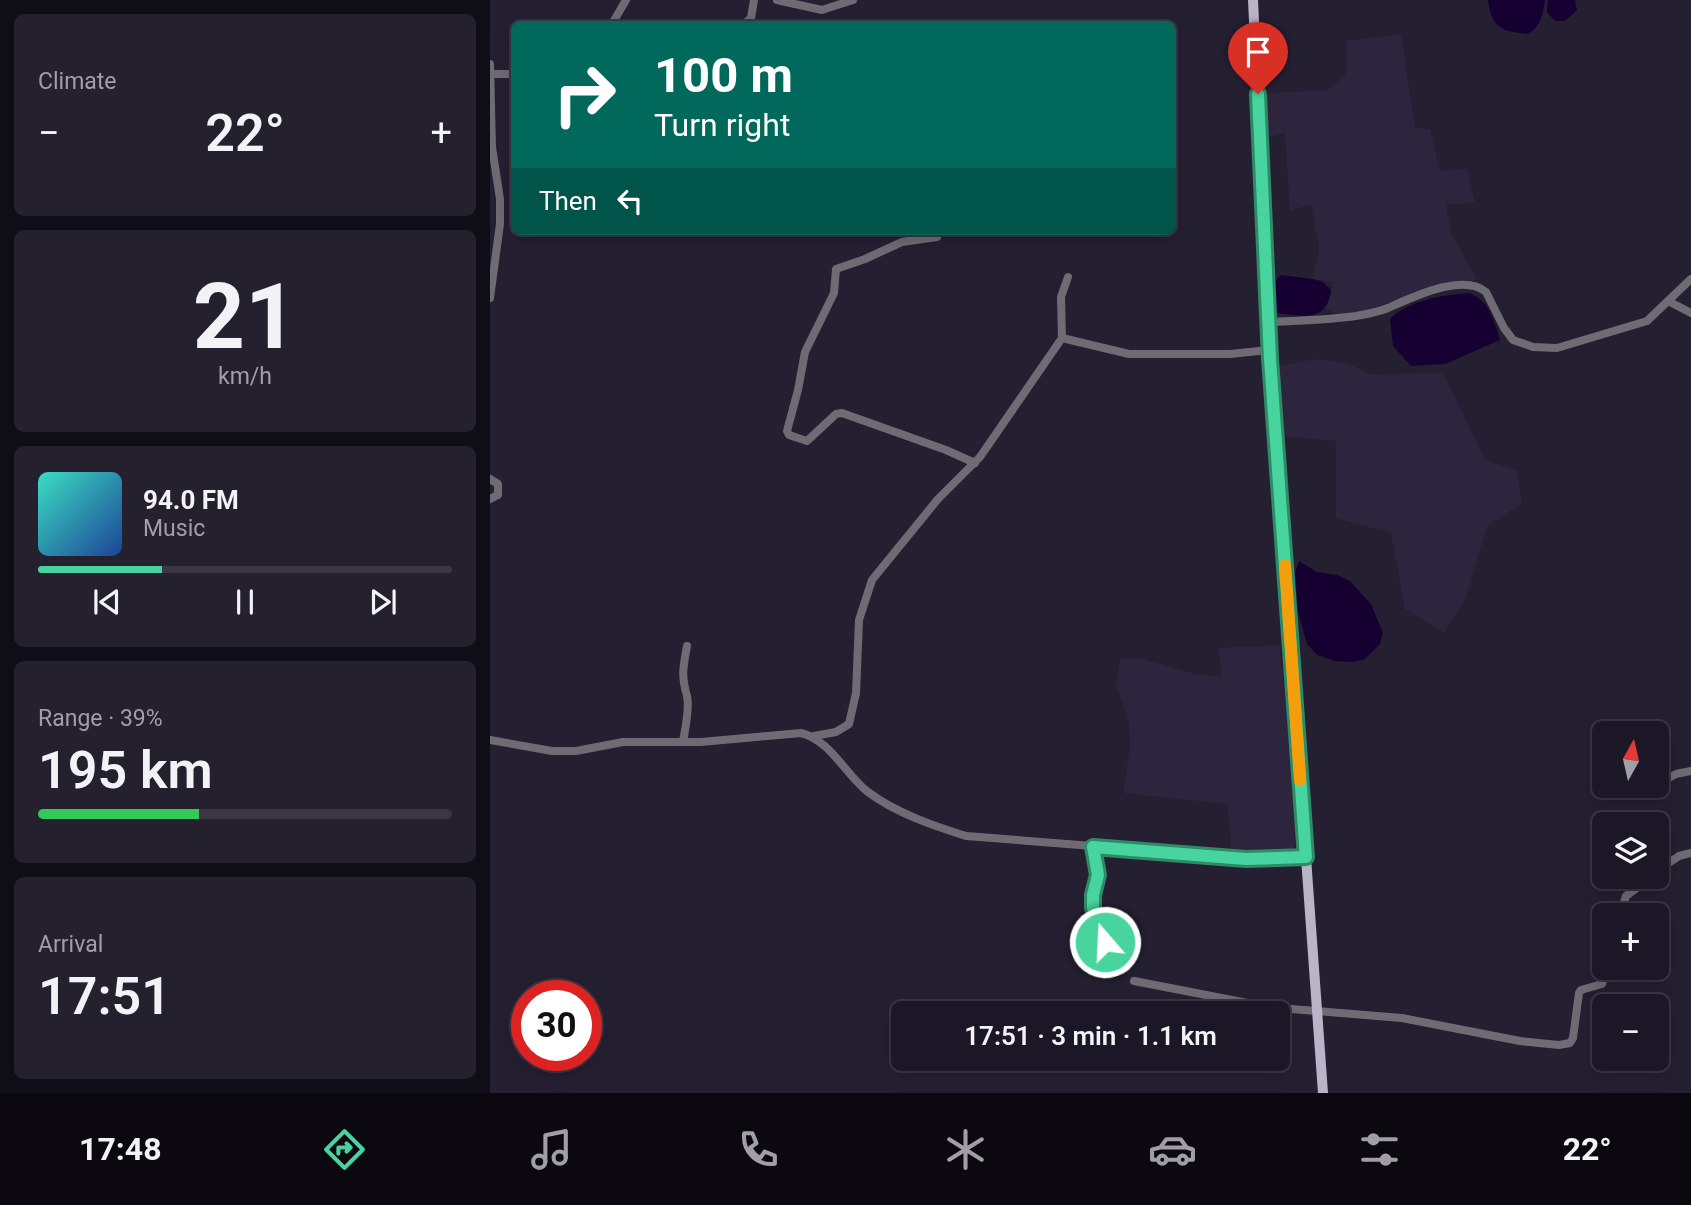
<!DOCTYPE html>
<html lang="en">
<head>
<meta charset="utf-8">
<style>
	:root { --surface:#1c1726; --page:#25202e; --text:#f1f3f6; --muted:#a09fa7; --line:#3a3643; --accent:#47d49e }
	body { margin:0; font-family:Roboto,sans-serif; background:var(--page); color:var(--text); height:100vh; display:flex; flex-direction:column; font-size:26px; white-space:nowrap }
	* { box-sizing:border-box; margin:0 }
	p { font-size:23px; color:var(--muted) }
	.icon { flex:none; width:38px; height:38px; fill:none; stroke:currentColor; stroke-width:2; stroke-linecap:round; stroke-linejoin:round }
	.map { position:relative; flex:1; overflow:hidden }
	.sheet { display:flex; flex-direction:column; gap:14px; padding:14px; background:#0f0d15; width:490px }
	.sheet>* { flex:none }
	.guide { position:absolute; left:21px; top:21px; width:665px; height:214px; border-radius:10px; box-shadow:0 4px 18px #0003,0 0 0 2px var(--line); background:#00695c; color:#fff; overflow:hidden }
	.needle { width:46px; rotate:8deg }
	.controls { position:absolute; left:1102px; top:721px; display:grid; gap:14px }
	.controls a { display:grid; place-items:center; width:77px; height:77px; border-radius:10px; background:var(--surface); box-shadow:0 4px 18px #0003,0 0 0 2px var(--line); font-size:35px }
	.speed { position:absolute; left:21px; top:980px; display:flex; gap:14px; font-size:35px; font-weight:700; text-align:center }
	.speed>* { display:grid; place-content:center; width:91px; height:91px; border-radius:50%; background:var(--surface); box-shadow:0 4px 18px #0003,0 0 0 2px var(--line); line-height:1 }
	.speed .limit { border:10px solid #d22; background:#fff; color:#111 }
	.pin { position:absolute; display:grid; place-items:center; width:60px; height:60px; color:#fff; margin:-72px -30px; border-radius:50% 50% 50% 0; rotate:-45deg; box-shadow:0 0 7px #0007 }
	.pin .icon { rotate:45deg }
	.me { position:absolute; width:77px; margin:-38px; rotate:341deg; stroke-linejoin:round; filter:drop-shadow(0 0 5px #0008) }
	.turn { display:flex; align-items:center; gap:24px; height:147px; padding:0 28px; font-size:32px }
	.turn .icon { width:91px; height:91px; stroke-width:2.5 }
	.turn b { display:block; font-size:49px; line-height:60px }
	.then { display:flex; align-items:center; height:66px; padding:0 28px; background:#0003; gap:14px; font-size:26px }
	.big { font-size:52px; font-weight:600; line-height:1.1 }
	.sheet .tile { flex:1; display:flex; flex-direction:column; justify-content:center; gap:10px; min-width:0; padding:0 24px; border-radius:10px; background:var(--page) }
	.sheet .dial { align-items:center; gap:0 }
	.dial b { font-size:91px; line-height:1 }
	.song { display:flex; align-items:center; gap:21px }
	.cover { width:84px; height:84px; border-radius:10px; background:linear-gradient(135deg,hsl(170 70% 55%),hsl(220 70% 35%)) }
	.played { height:7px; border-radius:4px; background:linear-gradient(90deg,var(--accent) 30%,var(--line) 30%) }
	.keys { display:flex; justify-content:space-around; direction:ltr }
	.heat { display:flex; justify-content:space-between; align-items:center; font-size:38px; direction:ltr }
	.charge { height:10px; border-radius:5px; background:linear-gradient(90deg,#34c759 39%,var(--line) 0) }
	.trip { position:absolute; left:401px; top:1001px; width:399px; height:70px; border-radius:10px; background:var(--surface); box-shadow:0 4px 18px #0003,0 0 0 2px var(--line); font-weight:600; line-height:70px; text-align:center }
	.tab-bar { display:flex; height:112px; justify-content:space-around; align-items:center; background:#0b090f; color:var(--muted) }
	.tab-bar .icon { width:49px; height:49px }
	.tab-bar .on { color:var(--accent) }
	.tab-bar b { font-size:32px; color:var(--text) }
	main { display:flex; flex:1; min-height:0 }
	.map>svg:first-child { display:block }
</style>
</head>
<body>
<main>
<section class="sheet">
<div class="tile"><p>Climate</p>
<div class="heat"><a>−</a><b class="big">22°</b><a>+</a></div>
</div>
<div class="tile dial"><b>21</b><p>km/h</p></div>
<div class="tile">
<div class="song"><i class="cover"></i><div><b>94.0 FM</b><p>Music</p></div></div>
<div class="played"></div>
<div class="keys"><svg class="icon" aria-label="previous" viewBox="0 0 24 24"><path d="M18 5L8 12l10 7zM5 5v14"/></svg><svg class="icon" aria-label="pause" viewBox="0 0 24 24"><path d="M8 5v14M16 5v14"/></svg><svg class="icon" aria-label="next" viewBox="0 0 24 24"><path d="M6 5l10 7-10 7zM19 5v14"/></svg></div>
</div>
<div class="tile"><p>Range · 39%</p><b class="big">195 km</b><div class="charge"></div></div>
<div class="tile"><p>Arrival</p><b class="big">17:51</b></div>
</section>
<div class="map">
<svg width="1201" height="1093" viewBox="0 0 1201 1093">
	<rect width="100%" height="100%" fill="#251f32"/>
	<!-- built -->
	<g fill="#2d253e">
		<path d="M911 34 925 128 940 129 950 171 977 169 985 202 956 205 961 233 987 280 930 293 854 317 836 309 843 282 823 279 829 248 821 204 800 211 795 133 770 139 768 94 838 90 856 74V41Z"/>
		<path d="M825 359 857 363 880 374 953 373 996 461 1027 470 1032 503 997 526 975 600 954 633 915 609 901 533 846 518V441L792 436 788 366Z"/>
		<path d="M789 645 804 766 805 862H743L737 804 633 793 640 747 639 720 626 686 630 659 648 658 709 675 731 676 729 648Z"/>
	</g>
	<!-- water -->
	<g fill="#160032">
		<path d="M998 0H1055C1053 15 1051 25 1039 34 1013 32 1001 28 998 0Z"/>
		<path d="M1058 0H1085L1087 10 1075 21H1065L1057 12Z"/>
		<path d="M791 275 823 279 833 282 841 290C837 323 813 316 787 313L781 298V285Z"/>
		<path d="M979 293C1000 301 1004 320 1010 340L955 364 921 366 903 346 900 319C919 300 953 295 979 293Z"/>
		<path d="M809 561 827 572 847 575 860 581 881 604 893 633 890 644 874 660 862 662 845 661 827 655 817 644 808 612 805 573Z"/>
	</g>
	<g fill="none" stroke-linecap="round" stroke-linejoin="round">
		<!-- minor -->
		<g stroke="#6e6b75" stroke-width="8">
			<path d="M287 0 332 10 363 0"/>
			<path d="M122 24 136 0"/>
			<path d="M254 24 261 18 264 0"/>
			<path d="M0 64 2 147 10 199V224L0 298"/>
			<path d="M0 74H24"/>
			<path d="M447 237 412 242 375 259 346 269 344 293 315 352 308 390 297 431 299 435 317 441 346 414 352 413 456 450 485 463"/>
			<path d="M1178 301 1201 313"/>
			<path d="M778 322C807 321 837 320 866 316 876 314 889 312 898 308 921 298 973 272 996 292L1014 328 1023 340 1043 347 1067 348 1157 321 1201 279"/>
			<path d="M572 338 639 354H740L779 350"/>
			<path d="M0 479 8 484V495L0 499"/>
			<path d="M324 736 346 732 359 724 366 693 369 620 382 580 448 499 490 457 572 338 571 297 578 277"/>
			<path d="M0 740 62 751H86L133 742H211L311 733C340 740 355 774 378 792 406 813 444 826 476 836L756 858 816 857"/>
			<path d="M193 742C195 729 200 709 197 696 191 675 193 668 197 646"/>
			<path d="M1167 784 1186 774 1201 771"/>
			<path d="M603 847 608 875 603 895V908L615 942V972"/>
			<path d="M1167 871 1189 856 1201 853"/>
			<path d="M1130 915 1136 896 1161 877"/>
			<path d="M644 981 778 1007 912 1018 1030 1041 1069 1045 1080 1043 1083 1038 1089 993 1091 990 1112 984 1116 968"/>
		</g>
		<!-- major -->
		<path stroke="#bab4c9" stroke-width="10" d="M763 0 780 359 833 1093"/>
	</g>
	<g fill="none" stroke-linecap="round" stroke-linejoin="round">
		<defs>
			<path id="route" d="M615 942 603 908V895L608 875 603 847 756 859 816 857 780 359 768 94"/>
		</defs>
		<!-- route casing -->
		<use href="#route" stroke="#2e8a67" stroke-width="18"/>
		<!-- route -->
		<use href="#route" stroke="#47d49e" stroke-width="12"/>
		<!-- slow -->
		<path stroke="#f59e0b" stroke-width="12" d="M795 565 810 780"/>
	</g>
</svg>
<div class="controls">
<a><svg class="needle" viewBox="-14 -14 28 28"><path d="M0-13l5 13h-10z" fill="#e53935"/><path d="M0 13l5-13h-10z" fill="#a09fa7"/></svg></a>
<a><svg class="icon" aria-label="layers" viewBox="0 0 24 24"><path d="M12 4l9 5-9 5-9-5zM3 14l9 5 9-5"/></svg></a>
<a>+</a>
<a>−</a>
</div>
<div class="speed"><div class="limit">30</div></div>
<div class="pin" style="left:768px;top:94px;background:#d93025"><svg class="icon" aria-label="arrive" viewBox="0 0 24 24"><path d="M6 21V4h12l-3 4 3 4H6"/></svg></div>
<svg class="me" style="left:615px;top:942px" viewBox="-20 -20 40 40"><circle r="17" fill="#47d49e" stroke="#fff" stroke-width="3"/><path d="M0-11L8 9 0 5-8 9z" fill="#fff"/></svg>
<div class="trip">17:51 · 3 min · 1.1 km</div>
<div class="guide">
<div class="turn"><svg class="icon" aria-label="right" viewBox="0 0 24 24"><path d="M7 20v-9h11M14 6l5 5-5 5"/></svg><div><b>100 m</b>Turn right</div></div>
<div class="then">Then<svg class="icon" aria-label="left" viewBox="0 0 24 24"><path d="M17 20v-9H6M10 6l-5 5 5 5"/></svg></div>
</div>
</div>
</main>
<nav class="tab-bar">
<b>17:48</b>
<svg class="icon on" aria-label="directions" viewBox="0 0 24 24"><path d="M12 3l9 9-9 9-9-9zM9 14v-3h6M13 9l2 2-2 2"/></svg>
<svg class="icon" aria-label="music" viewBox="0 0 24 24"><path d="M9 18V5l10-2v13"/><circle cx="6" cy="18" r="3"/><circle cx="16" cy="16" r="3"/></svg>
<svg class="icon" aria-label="phone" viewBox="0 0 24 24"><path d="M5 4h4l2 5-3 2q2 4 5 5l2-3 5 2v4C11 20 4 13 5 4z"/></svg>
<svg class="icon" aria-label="climate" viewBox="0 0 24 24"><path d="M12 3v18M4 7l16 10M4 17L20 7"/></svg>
<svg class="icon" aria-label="car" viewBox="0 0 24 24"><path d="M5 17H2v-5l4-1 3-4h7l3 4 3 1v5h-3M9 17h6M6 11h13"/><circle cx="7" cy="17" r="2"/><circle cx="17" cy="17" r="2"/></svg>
<svg class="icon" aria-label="filters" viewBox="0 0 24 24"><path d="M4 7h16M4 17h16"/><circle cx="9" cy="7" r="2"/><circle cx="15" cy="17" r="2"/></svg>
<b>22°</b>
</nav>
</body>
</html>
